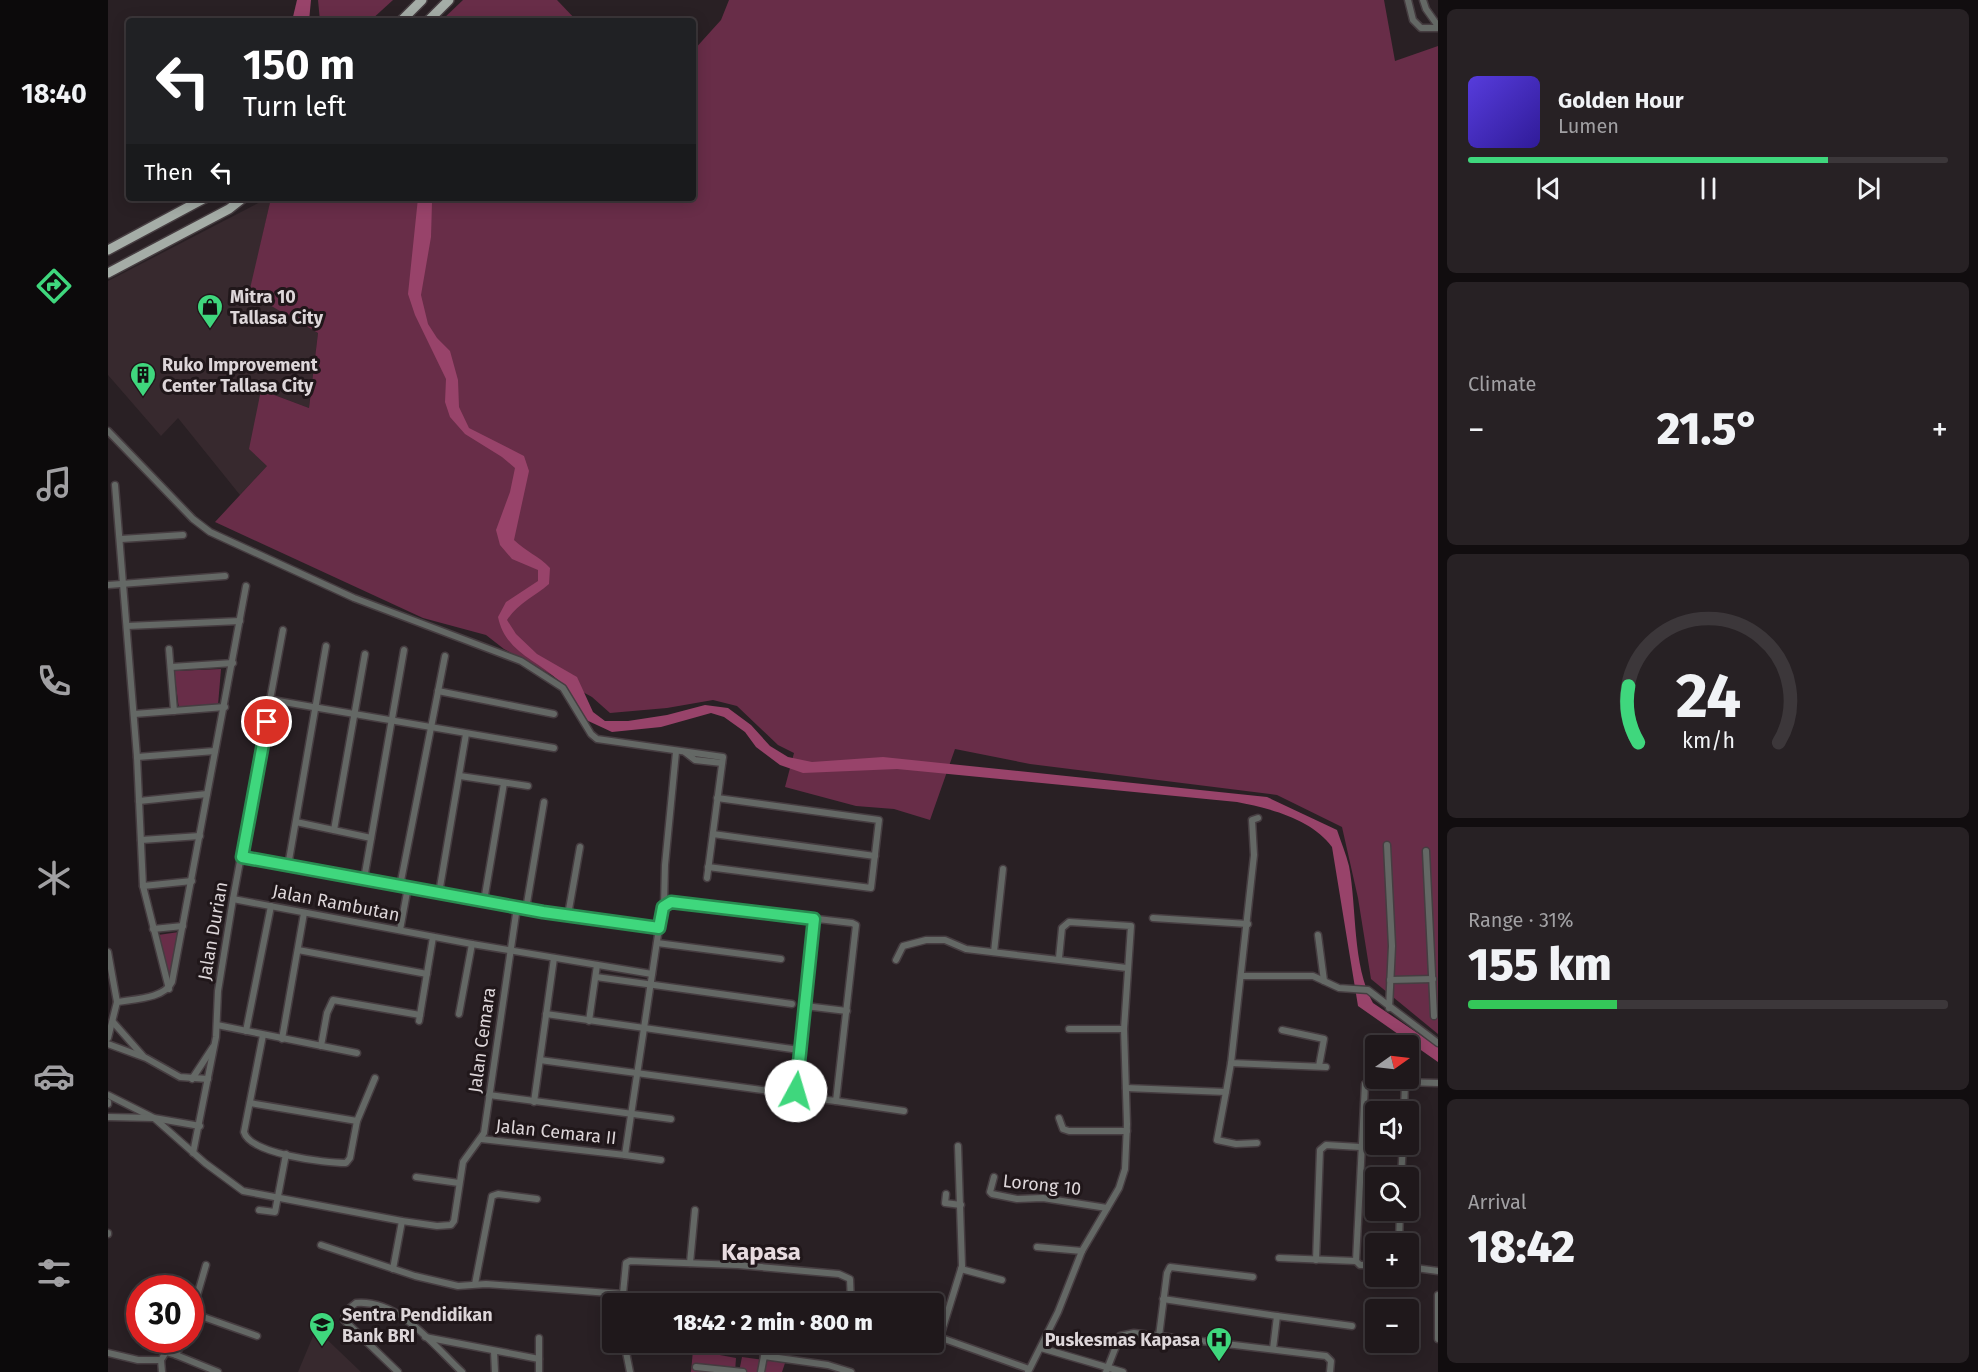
<!DOCTYPE html>
<html lang="en">
<head>
<meta charset="utf-8">
<style>
	:root { --surface:#1f181b; --page:#272124; --text:#f1f3f6; --muted:#a1a0a3; --line:#3c373a; --accent:#3fd77d }
	body { margin:0; font-family:"Fira Sans",sans-serif; background:var(--page); color:var(--text); height:100vh; display:flex; flex-direction:column; font-size:22px; white-space:nowrap }
	* { box-sizing:border-box; margin:0 }
	p { font-size:20px; color:var(--muted) }
	.icon { flex:none; width:33px; height:33px; fill:none; stroke:currentColor; stroke-width:2; stroke-linecap:round; stroke-linejoin:round }
	.map { position:relative; flex:1; overflow:hidden }
	.side { display:flex; flex-direction:column; gap:9px; padding:9px; background:#110d0f; width:540px }
	.side>* { flex:none }
	.hud { position:absolute; left:18px; top:18px; width:570px; height:183px; border-radius:6px; box-shadow:0 3px 15px #0003,0 0 0 2px var(--line); background:#202124; color:#fff; overflow:hidden }
	.needle { width:39px; rotate:76deg }
	.tools { position:absolute; left:1257px; top:1035px; display:grid; gap:12px }
	.tools a { display:grid; place-items:center; width:54px; height:54px; border-radius:6px; background:var(--surface); box-shadow:0 3px 15px #0003,0 0 0 2px var(--line); font-size:30px }
	.speed { position:absolute; left:18px; top:1275px; display:flex; gap:12px; font-size:30px; font-weight:700; text-align:center }
	.speed>* { display:grid; place-content:center; width:78px; height:78px; border-radius:50%; background:var(--surface); box-shadow:0 3px 15px #0003,0 0 0 2px var(--line); line-height:1 }
	.speed .limit { border:9px solid #d22; background:#fff; color:#111 }
	.pin { position:absolute; display:grid; place-items:center; width:51px; height:51px; color:#fff; margin:-26px; border:3px solid #fff; border-radius:50%; box-shadow:0 2px 6px #0007 }
	.me { position:absolute; width:66px; margin:-33px; rotate:6deg; stroke-linejoin:round; filter:drop-shadow(0 0 4px #0008) }
	.turn { display:flex; align-items:center; gap:21px; height:126px; padding:0 18px; font-size:27px }
	.turn .icon { width:78px; height:78px; stroke-width:2.5 }
	.turn b { display:block; font-size:42px; line-height:51px }
	.then { display:flex; align-items:center; height:57px; padding:0 18px; background:#0003; gap:12px; font-size:22px }
	.big { font-size:45px; font-weight:800; line-height:1.1 }
	.side .widget { flex:1; display:flex; flex-direction:column; justify-content:center; gap:9px; min-width:0; padding:0 21px; border-radius:9px; background:var(--page) }
	.side .dial { align-items:center; gap:0 }
	.dial svg { height:156px; overflow:visible; fill:none; stroke:var(--line); stroke-width:7; stroke-linecap:round; text-anchor:middle }
	.dial text { fill:var(--text); stroke:none }
	.song { display:flex; align-items:center; gap:18px }
	.cover { width:72px; height:72px; border-radius:9px; background:linear-gradient(135deg,hsl(250 70% 55%),hsl(250 70% 35%)) }
	.played { height:6px; border-radius:3px; background:linear-gradient(90deg,var(--accent) 75%,var(--line) 75%) }
	.keys { display:flex; justify-content:space-around; direction:ltr }
	.heat { display:flex; justify-content:space-between; align-items:center; font-size:33px; direction:ltr }
	.charge { height:9px; border-radius:4px; background:linear-gradient(90deg,#34c759 31%,var(--line) 0) }
	.trip { position:absolute; left:494px; top:1293px; width:342px; height:60px; border-radius:6px; background:var(--surface); box-shadow:0 3px 15px #0003,0 0 0 2px var(--line); font-weight:800; line-height:60px; text-align:center }
	main { display:flex; flex:1; min-height:0 }
	.tab-bar { display:flex; flex-direction:column; width:108px; justify-content:space-around; align-items:center; background:#0c0a0b; color:var(--muted) }
	.tab-bar .icon { width:42px; height:42px }
	.tab-bar .on { color:var(--accent) }
	.tab-bar b { font-size:27px; color:var(--text) }
	.map>svg:first-child { display:block }
</style>
</head>
<body>
<main>
<nav class="tab-bar">
<b>18:40</b>
<svg class="icon on" aria-label="directions" viewBox="0 0 24 24"><path d="M12 3l9 9-9 9-9-9zM9 14v-3h6M13 9l2 2-2 2"/></svg>
<svg class="icon" aria-label="music" viewBox="0 0 24 24"><path d="M9 18V5l10-2v13"/><circle cx="6" cy="18" r="3"/><circle cx="16" cy="16" r="3"/></svg>
<svg class="icon" aria-label="phone" viewBox="0 0 24 24"><path d="M5 4h4l2 5-3 2q2 4 5 5l2-3 5 2v4C11 20 4 13 5 4z"/></svg>
<svg class="icon" aria-label="climate" viewBox="0 0 24 24"><path d="M12 3v18M4 7l16 10M4 17L20 7"/></svg>
<svg class="icon" aria-label="car" viewBox="0 0 24 24"><path d="M5 17H2v-5l4-1 3-4h7l3 4 3 1v5h-3M9 17h6M6 11h13"/><circle cx="7" cy="17" r="2"/><circle cx="17" cy="17" r="2"/></svg>
<svg class="icon" aria-label="filters" viewBox="0 0 24 24"><path d="M4 7h16M4 17h16"/><circle cx="9" cy="7" r="2"/><circle cx="15" cy="17" r="2"/></svg>
</nav>
<div class="map">
<svg width="1330" height="1372" viewBox="0 0 1330 1372">
	<rect width="100%" height="100%" fill="#292024"/>
	<!-- built -->
	<g fill="#37292e">
		<path d="M160 198H163L142 293 210 333 201 408 153 390 160 465 132 495 70 418 53 436 0 375V281Z"/>
		<path d="M208 1329 253 1372H190Z"/>
	</g>
	<!-- green -->
	<g fill="#682d48">
		<path d="M210 0H285L262 21H212Z"/>
		<path d="M355 0H449L469 21H333Z"/>
		<path d="M621 0H1276L1287 61 1330 46V1034L1263 979 1250 898 1234 827 1169 795 922 764 847 749 822 820 786 809 748 806 677 787 686 753 670 745 629 706 605 700 559 708 502 713 484 697 396 649 378 635 315 618 107 522 159 466 141 449 153 390 201 408 210 333 141 293 163 198H585V51L613 20Z"/>
		<path d="M113 669 110 705 71 709 66 671Z"/>
		<path d="M71 932 61 980 50 935Z"/>
		<path d="M585 1350 628 1358 627 1372H583Z"/>
		<path d="M634 1357 677 1363 674 1372H631Z"/>
	</g>
	<!-- water -->
	<g fill="#98436a">
		<path d="M189 0H203L201 21H184Z"/>
		<path d="M310 198H323L324 202 323 237 313 295 320 324 329 338 342 351 350 380 351 407 361 428 416 456 421 471 406 540C417 551 431 556 442 568L441 584C426 597 410 603 399 620L408 634 429 654 469 677 485 712 497 721H520L559 715 597 705 620 708 643 725 662 746 680 757 704 762 775 757 1159 797 1229 830C1233 842 1238 854 1241 866 1249 908 1244 965 1265 1003L1330 1047V1062L1250 1006 1224 847C1204 819 1161 808 1129 802L789 769 695 773 672 765 648 747 637 732 616 717 603 713 553 727 504 732 476 719C472 706 460 690 450 680 427 659 397 651 390 617L398 602 430 581V570L404 559 392 545 388 530 402 492 407 468 394 457 357 434 342 417 337 402 338 379 307 315 300 294Z"/>
	</g>
	<g fill="none" stroke-linecap="round" stroke-linejoin="round">
		<defs>
			<g id="minor">
				<path d="M1300 0 1305 20 1313 28H1330"/>
				<path d="M1315 0 1318 9 1330 26"/>
				<path d="M0 431 85 519 102 532 246 598 413 661 455 688 483 734 489 739 615 757 599 878"/>
				<path d="M7 485 29 757 35 886 61 989"/>
				<path d="M13 539 75 535"/>
				<path d="M0 585 117 576"/>
				<path d="M19 626 132 621"/>
				<path d="M61 649 66 711"/>
				<path d="M63 667 125 663"/>
				<path d="M330 691 446 714"/>
				<path d="M164 700 446 748"/>
				<path d="M26 714 117 707"/>
				<path d="M578 753 587 760 614 763"/>
				<path d="M29 757 107 751"/>
				<path d="M352 776 420 786"/>
				<path d="M31 801 99 794"/>
				<path d="M1150 818 1144 820 1146 855 1123 1063 1218 1067"/>
				<path d="M188 822 263 838"/>
				<path d="M226 830 257 654"/>
				<path d="M605 834 767 856"/>
				<path d="M33 840 92 836"/>
				<path d="M1279 845 1284 946 1281 1008"/>
				<path d="M1318 851 1326 1016"/>
				<path d="M134 857 435 912 551 928"/>
				<path d="M180 866 218 646"/>
				<path d="M600 867 763 888 771 820 609 798"/>
				<path d="M256 879 296 650"/>
				<path d="M35 886 84 881"/>
				<path d="M292 886 337 656"/>
				<path d="M331 893 358 734"/>
				<path d="M125 899 364 944 544 974"/>
				<path d="M376 901 396 783"/>
				<path d="M556 905 557 865 568 752"/>
				<path d="M418 909 436 802"/>
				<path d="M460 915 472 847"/>
				<path d="M1045 918 1140 924"/>
				<path d="M45 929 75 926"/>
				<path d="M292 930 300 887"/>
				<path d="M1210 935 1216 981"/>
				<path d="M549 943 673 959"/>
				<path d="M190 950 319 974"/>
				<path d="M0 952 9 1002 0 1038"/>
				<path d="M886 952 895 869"/>
				<path d="M788 960 795 946 818 940H837L858 949 1019 968"/>
				<path d="M1133 976H1205L1231 988 1260 990 1330 1043"/>
				<path d="M488 977 684 1004"/>
				<path d="M1282 980 1325 979"/>
				<path d="M9 1002C25 999 56 999 64 982L138 586"/>
				<path d="M697 1006 739 1011"/>
				<path d="M351 1014 364 944"/>
				<path d="M438 1014 684 1049"/>
				<path d="M311 1021 325 937"/>
				<path d="M481 1021 489 965"/>
				<path d="M5 1022 35 1056"/>
				<path d="M109 1025 249 1053"/>
				<path d="M961 1029H1016"/>
				<path d="M1174 1030 1216 1039 1211 1066"/>
				<path d="M138 1031 163 906"/>
				<path d="M155 1035 136 1132C142 1154 217 1163 238 1163L242 1158 249 1121 267 1078"/>
				<path d="M174 1039 196 913"/>
				<path d="M0 1044 38 1058 72 1077 100 1079"/>
				<path d="M213 1046 219 1013 225 1000 312 1015"/>
				<path d="M432 1060 669 1092"/>
				<path d="M84 1079 105 1047"/>
				<path d="M1018 1088 1118 1092 1123 1063"/>
				<path d="M1118 1092 1109 1140 1128 1144 1149 1143"/>
				<path d="M0 1095 46 1118 92 1126"/>
				<path d="M381 1095 563 1119"/>
				<path d="M728 1101 796 1111"/>
				<path d="M0 1102V1104"/>
				<path d="M426 1102 446 958"/>
				<path d="M142 1103 249 1121"/>
				<path d="M1296 1112 1297 1083"/>
				<path d="M0 1117 46 1118 97 1163 135 1191 294 1221 329 1226 343 1225 346 1221 355 1162 376 1133 409 907"/>
				<path d="M951 1118 955 1129 961 1131H1019"/>
				<path d="M373 1139 517 1155 551 928 555 907 563 902 744 923 748 925 728 1101 694 1097 689 1096 688 1091 706 919"/>
				<path d="M85 1153 108 1037 110 991 125 899 175 630"/>
				<path d="M517 1155 553 1160"/>
				<path d="M308 1177 351 1183"/>
				<path d="M886 1177 882 1192 884 1194 909 1199 935 1198 999 1208"/>
				<path d="M1293 1178 1295 1144"/>
				<path d="M838 1194 837 1203 853 1205"/>
				<path d="M151 1210 167 1212 178 1154"/>
				<path d="M0 1233V1234"/>
				<path d="M1291 1244 1292 1210"/>
				<path d="M213 1245 307 1276 350 1286 378 1284 515 1294"/>
				<path d="M929 1247 974 1251"/>
				<path d="M1171 1258 1248 1261 1252 1265H1268"/>
				<path d="M1208 1260 1212 1150 1218 1145 1252 1147"/>
				<path d="M1248 1261 1257 1084 1265 1081 1330 1083"/>
				<path d="M582 1263 587 1210"/>
				<path d="M1300 1267 1330 1271"/>
				<path d="M285 1269 294 1221"/>
				<path d="M853 1269 894 1280"/>
				<path d="M367 1284 384 1196 390 1194 429 1199"/>
				<path d="M1330 1295V1339"/>
				<path d="M1055 1299 1169 1316"/>
				<path d="M514 1304 518 1263 522 1261 630 1265 731 1274 742 1279 743 1304"/>
				<path d="M84 1313 98 1265"/>
				<path d="M82 1317 84 1313 149 1336"/>
				<path d="M825 1335 921 1369"/>
				<path d="M1051 1336 1059 1273 1062 1267 1145 1277"/>
				<path d="M317 1337 431 1359"/>
				<path d="M832 1337 854 1266 850 1146"/>
				<path d="M516 1342 522 1372"/>
				<path d="M933 1348 1015 1372"/>
				<path d="M1165 1349 1169 1316 1244 1326"/>
				<path d="M386 1351 387 1372"/>
				<path d="M0 1353 30 1360H53L58 1352 68 1355 75 1340"/>
				<path d="M68 1355 110 1372"/>
				<path d="M656 1356 657 1342"/>
				<path d="M53 1360 54 1372"/>
				<path d="M588 1367 635 1372"/>
				<path d="M290 1372 236 1320 237 1312 248 1303C291 1299 325 1345 354 1372"/>
				<path d="M431 1372V1338"/>
				<path d="M653 1372 656 1356 720 1365 743 1372"/>
				<path d="M920 1372 950 1312 974 1251 1011 1188 1017 1169 1019 1124 1016 1029 1023 926 961 922 954 928 951 958"/>
				<path d="M998 1372 1012 1336 1026 1333 1218 1356 1223 1361 1222 1372"/>
			</g>
			<g id="primary">
				<path d="M293 21 314 0"/>
				<path d="M320 21 341 0"/>
				<path d="M0 250 97 198"/>
				<path d="M0 273 121 209 135 198"/>
			</g>
		</defs>
		<!-- minor casing -->
		<use href="#minor" stroke="#463d41" stroke-width="9"/>
		<!-- primary casing -->
		<use href="#primary" stroke="#463d41" stroke-width="12"/>
		<!-- minor -->
		<use href="#minor" stroke="#646865" stroke-width="6"/>
		<!-- primary -->
		<use href="#primary" stroke="#a5ada7" stroke-width="9"/>
	</g>
	<g fill="none" stroke-linecap="round" stroke-linejoin="round">
		<defs>
			<path id="route" d="M159 722 134 857 435 912 551 928 555 907 563 902 706 919 688 1091"/>
		</defs>
		<!-- route casing -->
		<use href="#route" stroke="#298c51" stroke-width="15"/>
		<!-- route -->
		<use href="#route" stroke="#3fd77d" stroke-width="10"/>
	</g>
	<!-- icons -->
	<defs>
		<symbol id="shop-pin" viewBox="-11 -11 22 30"><path d="M0 17L-7.5 6A9.5 9.5 0 1 1 7.5 6Z" fill="#3fd77d" stroke="#20171a"/><path d="M-5-2.5h2.3a2.7 3.5 0 0 1 5.4 0H5L5.5 6h-11ZM-1.5-2.5h3a1.5 2.3 0 0 0-3 0Z" fill="#111"/></symbol>
		<symbol id="building-pin" viewBox="-11 -11 22 30"><path d="M0 17L-7.5 6A9.5 9.5 0 1 1 7.5 6Z" fill="#3fd77d" stroke="#20171a"/><path d="M-4-6H4V6H1V3H-1V6H-4ZM-2.5-4.3h1.7v1.8h-1.7ZM.8-4.3h1.7v1.8H.8ZM-2.5-1h1.7V.8h-1.7ZM.8-1h1.7V.8H.8Z" fill="#111"/></symbol>
		<symbol id="university-pin" viewBox="-11 -11 22 30"><path d="M0 17L-7.5 6A9.5 9.5 0 1 1 7.5 6Z" fill="#3fd77d" stroke="#20171a"/><path d="M0-5L7-2L0 1L-7-2ZM-4 1L0 2.5L4 1V4Q0 6-4 4Z" fill="#111"/></symbol>
		<symbol id="hospital-pin" viewBox="-11 -11 22 30"><path d="M0 17L-7.5 6A9.5 9.5 0 1 1 7.5 6Z" fill="#3fd77d" stroke="#20171a"/><path d="M-5-5h3v3.5h4V-5h3V5h-3V1.5h-4V5h-3Z" fill="#111"/></symbol>
	</defs>
	<g fill-rule="evenodd">
		<use href="#shop-pin" x="87" y="292" width="30" height="40"/>
		<use href="#building-pin" x="20" y="360" width="30" height="40"/>
		<use href="#university-pin" x="199" y="1310" width="30" height="40"/>
		<use href="#hospital-pin" x="1096" y="1325" width="30" height="40"/>
	</g>
	<g text-anchor="middle" stroke-width="6" stroke-linejoin="round" paint-order="stroke">
		<!-- poi labels -->
		<g font-size="18" font-weight="bold" fill="#ddd6d9" stroke="#20171a" text-anchor="start">
			<text x="122" y="303">Mitra 10<tspan x="122" dy="21">Tallasa City</tspan></text>
			<text x="54" y="371">Ruko Improvement<tspan x="54" dy="21">Center Tallasa City</tspan></text>
			<text x="234" y="1321">Sentra Pendidikan<tspan x="234" dy="21">Bank BRI</tspan></text>
			<text x="1092" y="1346" text-anchor="end">Puskesmas Kapasa</text>
		</g>
		<!-- street labels -->
		<g font-size="18" fill="#ddd6d9" stroke="#20171a">
			<text transform="translate(228 903) rotate(11)" y="6">Jalan Rambutan</text>
			<text transform="translate(105 931) rotate(-80)" y="6">Jalan Durian</text>
			<text transform="translate(374 1040) rotate(-82)" y="6">Jalan Cemara</text>
			<text transform="translate(448 1132) rotate(6)" y="6">Jalan Cemara II</text>
			<text transform="translate(934 1185) rotate(6)" y="6">Lorong 10</text>
		</g>
		<!-- district labels -->
		<g font-size="24" font-weight="bold" fill="#e8dce0" stroke="#20171a">
			<text x="653" y="1260">Kapasa</text>
		</g>
	</g>
</svg>
<div class="tools">
<a><svg class="needle" viewBox="-14 -14 28 28"><path d="M0-13l5 13h-10z" fill="#e53935"/><path d="M0 13l5-13h-10z" fill="#a1a0a3"/></svg></a>
<a><svg class="icon" aria-label="sound" viewBox="0 0 24 24"><path d="M4 9h4l5-4v14l-5-4H4zM17 9q2 3 0 6"/></svg></a>
<a><svg class="icon" aria-label="search" viewBox="0 0 24 24"><circle cx="10" cy="10" r="6"/><path d="M15 15l6 6"/></svg></a>
<a>+</a>
<a>−</a>
</div>
<div class="speed"><div class="limit">30</div></div>
<div class="pin" style="left:159px;top:722px;background:#d93025"><svg class="icon" aria-label="arrive" viewBox="0 0 24 24"><path d="M6 21V4h12l-3 4 3 4H6"/></svg></div>
<svg class="me" style="left:688px;top:1091px" viewBox="-20 -20 40 40"><circle r="19" fill="#fff"/><path d="M0-13L10 11 0 6-10 11z" fill="#3fd77d"/></svg>
<div class="trip">18:42 · 2 min · 800 m</div>
<div class="hud">
<div class="turn"><svg class="icon" aria-label="left" viewBox="0 0 24 24"><path d="M17 20v-9H6M10 6l-5 5 5 5"/></svg><div><b>150 m</b>Turn left</div></div>
<div class="then">Then<svg class="icon" aria-label="left" viewBox="0 0 24 24"><path d="M17 20v-9H6M10 6l-5 5 5 5"/></svg></div>
</div>
</div>
<section class="side">
<div class="widget">
<div class="song"><i class="cover"></i><div><b>Golden Hour</b><p>Lumen</p></div></div>
<div class="played"></div>
<div class="keys"><svg class="icon" aria-label="previous" viewBox="0 0 24 24"><path d="M18 5L8 12l10 7zM5 5v14"/></svg><svg class="icon" aria-label="pause" viewBox="0 0 24 24"><path d="M8 5v14M16 5v14"/></svg><svg class="icon" aria-label="next" viewBox="0 0 24 24"><path d="M6 5l10 7-10 7zM19 5v14"/></svg></div>
</div>
<div class="widget"><p>Climate</p>
<div class="heat"><a>−</a><b class="big">21.5°</b><a>+</a></div>
</div>
<div class="widget dial"><svg viewBox="0 0 100 80">
<path d="M14 69A42 42 0 1 1 86 69"/>
<path d="M14 69A42 42 0 0 1 9 40" stroke="#3fd77d"/>
<text x="50" y="56" font-size="32" font-weight="700">24</text>
<text x="50" y="72" font-size="11">km/h</text>
</svg></div>
<div class="widget"><p>Range · 31%</p><b class="big">155 km</b><div class="charge"></div></div>
<div class="widget"><p>Arrival</p><b class="big">18:42</b></div>
</section>
</main>
</body>
</html>
